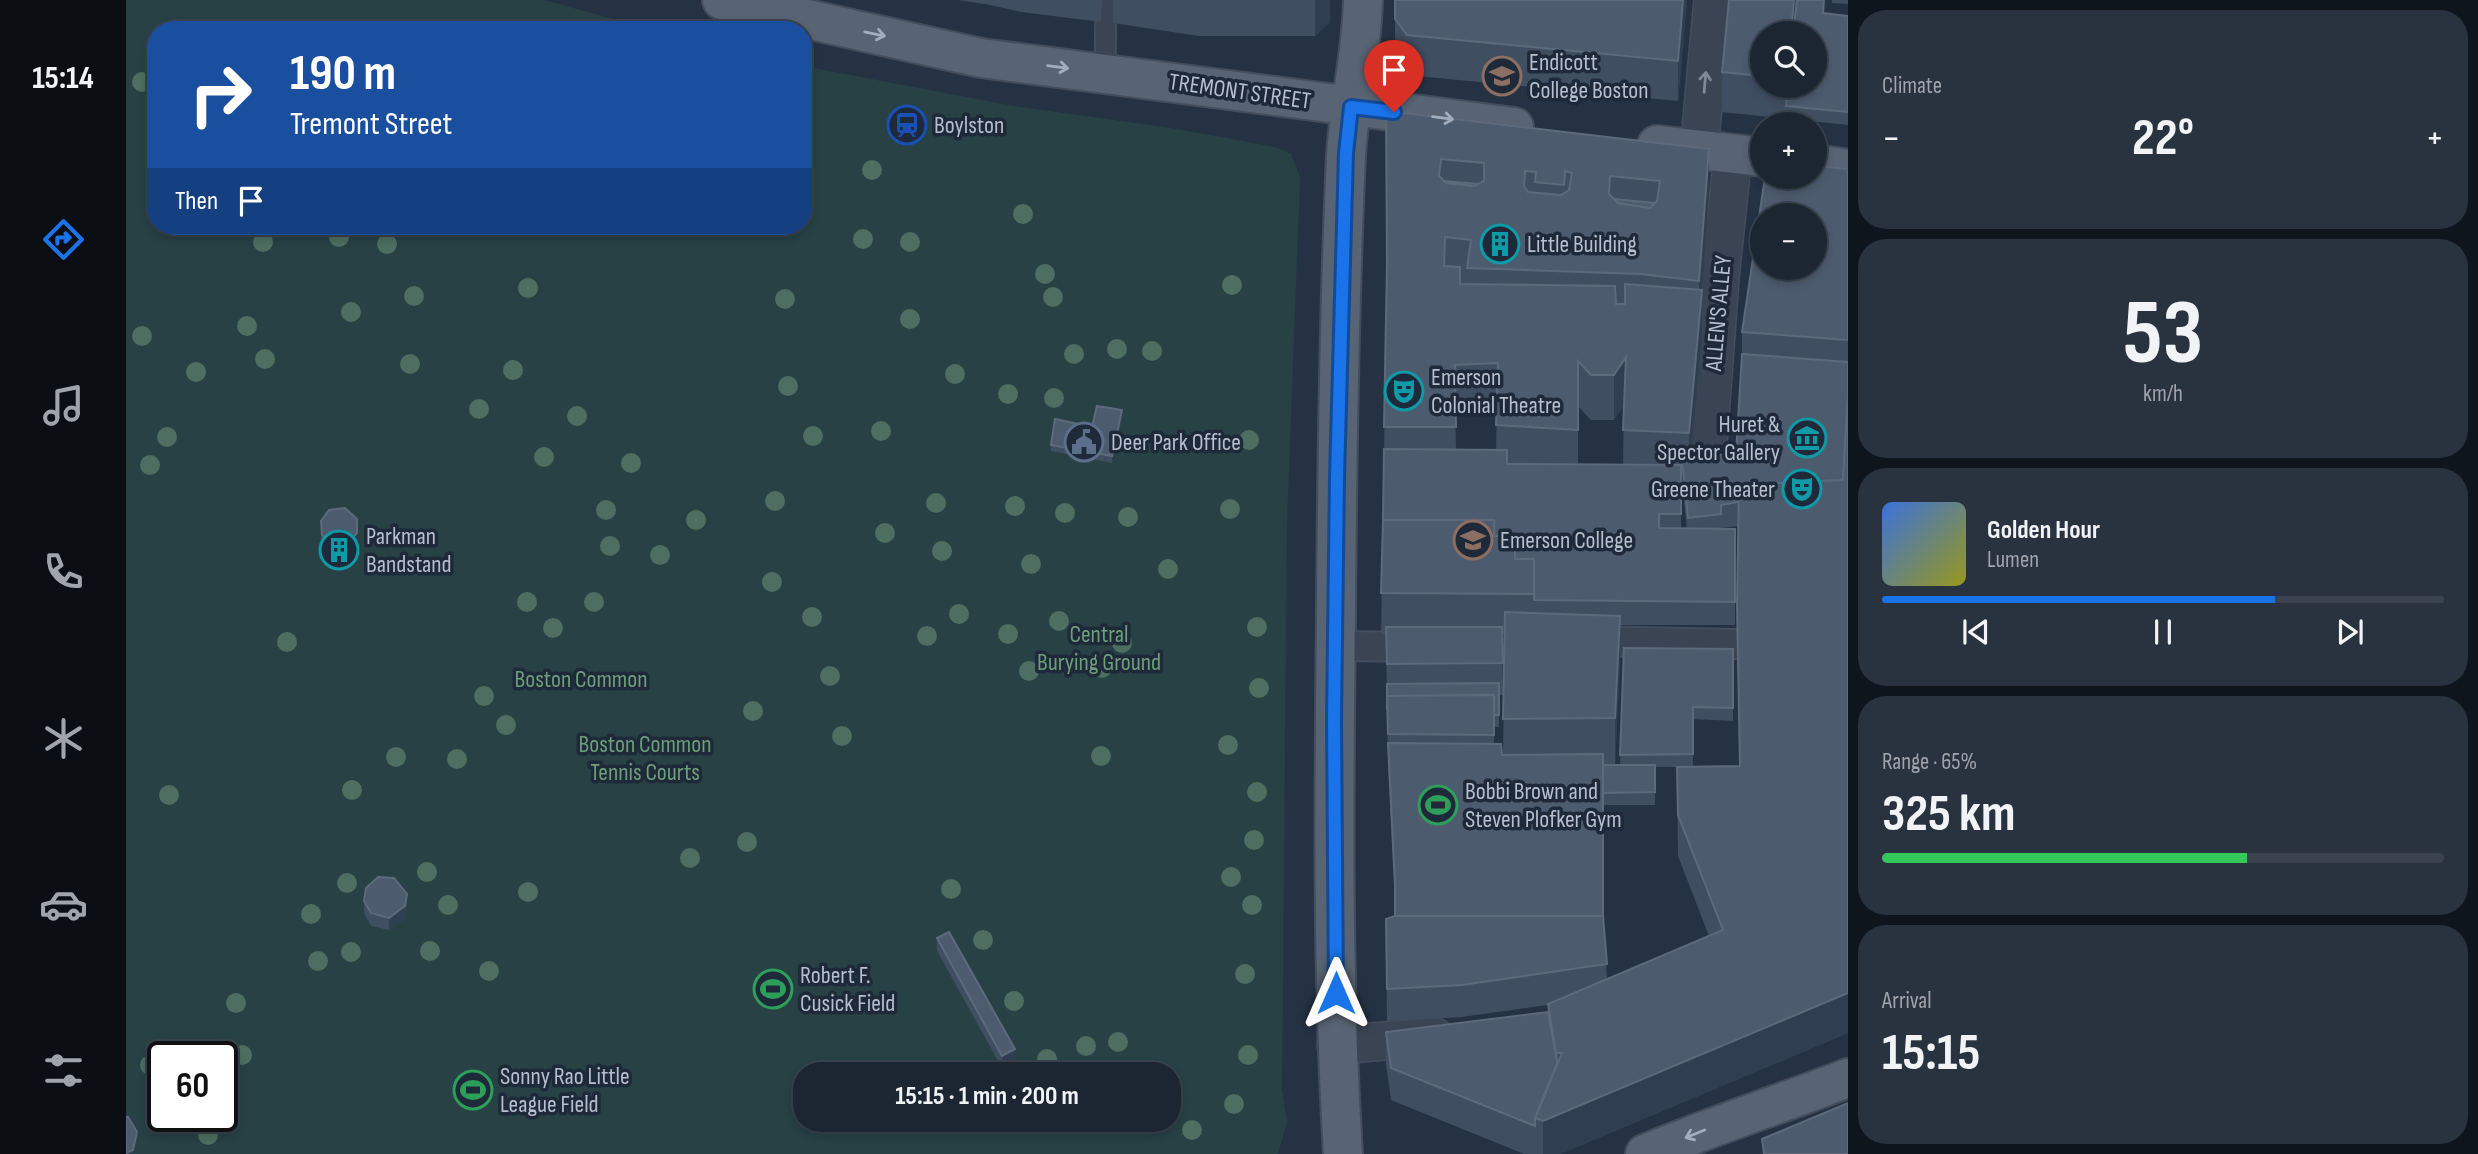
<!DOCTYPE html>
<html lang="en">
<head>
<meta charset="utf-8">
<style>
	:root { --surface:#1c2633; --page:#29323f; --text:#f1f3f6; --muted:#a0a5ac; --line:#3a434e; --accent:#1a73e8 }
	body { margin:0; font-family:"Sofia Sans Condensed",sans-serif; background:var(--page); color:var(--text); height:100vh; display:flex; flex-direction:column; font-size:26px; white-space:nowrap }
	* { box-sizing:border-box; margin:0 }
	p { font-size:23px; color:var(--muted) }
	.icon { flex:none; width:38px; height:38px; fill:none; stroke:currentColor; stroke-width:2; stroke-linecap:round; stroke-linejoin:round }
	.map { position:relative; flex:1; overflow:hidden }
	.side { display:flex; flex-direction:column; gap:10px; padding:10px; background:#0f151c; width:630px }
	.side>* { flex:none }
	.hud { position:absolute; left:21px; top:21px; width:665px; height:214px; border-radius:28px; box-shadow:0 4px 10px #0003,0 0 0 2px var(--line); background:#1a4fa0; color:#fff; overflow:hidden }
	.fabs { position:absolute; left:1624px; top:21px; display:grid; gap:14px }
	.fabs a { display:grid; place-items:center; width:77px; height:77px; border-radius:50%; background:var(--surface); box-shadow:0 4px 10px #0003,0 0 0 2px var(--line); font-size:35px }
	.speed { position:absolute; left:21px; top:1041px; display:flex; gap:14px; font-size:35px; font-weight:700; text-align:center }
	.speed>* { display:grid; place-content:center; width:91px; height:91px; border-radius:50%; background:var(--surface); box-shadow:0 4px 10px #0003,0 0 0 2px var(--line); line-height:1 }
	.speed .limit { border:4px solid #111; border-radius:10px; background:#fff; color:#111 }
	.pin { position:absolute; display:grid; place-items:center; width:60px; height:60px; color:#fff; margin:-72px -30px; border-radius:50% 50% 50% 0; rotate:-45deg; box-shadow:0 0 7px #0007 }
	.pin .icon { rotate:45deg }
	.me { position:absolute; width:77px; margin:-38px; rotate:0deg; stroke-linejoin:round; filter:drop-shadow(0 0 5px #0008) }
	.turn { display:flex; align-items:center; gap:24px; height:147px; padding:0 28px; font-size:32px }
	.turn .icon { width:91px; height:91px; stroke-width:2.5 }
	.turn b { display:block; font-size:49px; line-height:60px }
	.then { display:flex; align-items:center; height:66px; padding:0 28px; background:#0003; gap:14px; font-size:26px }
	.big { font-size:52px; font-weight:700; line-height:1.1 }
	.side .tile { flex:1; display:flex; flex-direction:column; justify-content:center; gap:10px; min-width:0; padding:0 24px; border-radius:28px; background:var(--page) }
	.side .dial { align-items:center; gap:0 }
	.dial b { font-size:91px; line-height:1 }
	.song { display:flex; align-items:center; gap:21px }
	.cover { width:84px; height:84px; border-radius:10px; background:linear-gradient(135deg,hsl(220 70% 55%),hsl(60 70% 35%)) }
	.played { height:7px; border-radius:4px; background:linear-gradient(90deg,var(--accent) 70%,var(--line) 70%) }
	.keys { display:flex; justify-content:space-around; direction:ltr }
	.heat { display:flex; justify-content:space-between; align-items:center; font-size:38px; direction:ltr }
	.charge { height:10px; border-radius:5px; background:linear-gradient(90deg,#34c759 65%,var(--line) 0) }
	.trip { position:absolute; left:667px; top:1062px; width:388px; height:70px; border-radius:28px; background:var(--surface); box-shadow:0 4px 10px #0003,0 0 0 2px var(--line); font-weight:700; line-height:70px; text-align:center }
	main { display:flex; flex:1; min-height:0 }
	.menu { display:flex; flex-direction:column; width:126px; justify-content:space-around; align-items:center; background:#0b0f14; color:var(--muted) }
	.menu .icon { width:49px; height:49px }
	.menu .current { color:var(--accent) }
	.menu b { font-size:32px; color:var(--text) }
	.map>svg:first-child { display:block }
</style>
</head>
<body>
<main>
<nav class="menu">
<b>15:14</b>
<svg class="icon current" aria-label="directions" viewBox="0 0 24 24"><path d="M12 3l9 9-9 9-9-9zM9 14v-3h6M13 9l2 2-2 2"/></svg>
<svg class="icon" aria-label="music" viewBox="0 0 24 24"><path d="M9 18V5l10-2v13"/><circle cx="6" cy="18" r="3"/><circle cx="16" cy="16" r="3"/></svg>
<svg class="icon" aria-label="phone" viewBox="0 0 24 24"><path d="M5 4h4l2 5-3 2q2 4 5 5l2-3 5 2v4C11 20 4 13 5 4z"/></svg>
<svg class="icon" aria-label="climate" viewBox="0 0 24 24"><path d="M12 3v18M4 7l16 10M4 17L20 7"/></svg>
<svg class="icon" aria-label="car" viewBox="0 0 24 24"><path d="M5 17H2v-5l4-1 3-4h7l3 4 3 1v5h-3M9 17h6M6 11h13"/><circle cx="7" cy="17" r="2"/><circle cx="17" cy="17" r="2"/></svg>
<svg class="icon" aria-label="filters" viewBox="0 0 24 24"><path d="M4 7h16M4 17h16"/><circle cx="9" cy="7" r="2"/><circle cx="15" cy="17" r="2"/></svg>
</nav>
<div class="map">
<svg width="1722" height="1154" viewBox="0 0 1722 1154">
	<rect width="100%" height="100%" fill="#253244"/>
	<!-- green -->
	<path fill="#274145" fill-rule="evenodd" d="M0 0H418L528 30H30V226H677V66L888 106 1045 128 1117 141 1149 147 1165 154 1174 177 1161 522 1156 1089 1161 1122 1152 1154H0ZM37 1057H96V1116H37ZM679 1074H1043V1120H679Z"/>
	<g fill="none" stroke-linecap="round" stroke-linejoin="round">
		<defs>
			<path id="service" d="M979 72 980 0"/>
			<g id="pedestrian">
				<path d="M1457 643 1463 641 1611 644"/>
				<path d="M1209 646 1299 647"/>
			</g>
			<g id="minor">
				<path d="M1573 150 1587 0"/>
				<path d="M1580 471 1594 278 1607 154"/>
				<path d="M1210 1045 1309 1037"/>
			</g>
			<g id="primary">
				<path d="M596 0 855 58 1388 127"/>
				<path d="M1531 145 1636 157"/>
				<path d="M1689 164 1722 169"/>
				<path d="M1217 1154C1206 974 1208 794 1210 614 1211 462 1213 308 1220 156 1223 103 1236 53 1237 0"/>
				<path d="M1519 1154C1586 1126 1655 1104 1722 1078"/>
			</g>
		</defs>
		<!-- service casing -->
		<use href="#service" stroke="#434d5c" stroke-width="23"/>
		<!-- pedestrian casing -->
		<use href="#pedestrian" stroke="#434d5c" stroke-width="32"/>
		<!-- minor casing -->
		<use href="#minor" stroke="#434d5c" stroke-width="40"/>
		<!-- primary casing -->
		<use href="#primary" stroke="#434d5c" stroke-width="42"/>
		<!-- service -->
		<use href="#service" stroke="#3a4453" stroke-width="19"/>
		<!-- pedestrian -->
		<use href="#pedestrian" stroke="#3a4453" stroke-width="28"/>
		<!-- minor -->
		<use href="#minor" stroke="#3a4453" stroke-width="37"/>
		<!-- primary -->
		<use href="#primary" stroke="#586373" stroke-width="38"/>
	</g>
	<!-- trees -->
	<g fill="#4d6e61">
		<circle cx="16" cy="82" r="10"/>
		<circle cx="746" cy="170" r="10"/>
		<circle cx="897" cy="214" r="10"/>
		<circle cx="213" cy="237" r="10"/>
		<circle cx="737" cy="239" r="10"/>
		<circle cx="137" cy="242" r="10"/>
		<circle cx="784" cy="242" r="10"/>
		<circle cx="261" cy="244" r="10"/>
		<circle cx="919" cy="274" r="10"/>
		<circle cx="1106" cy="285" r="10"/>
		<circle cx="402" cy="288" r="10"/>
		<circle cx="288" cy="296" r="10"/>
		<circle cx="927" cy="297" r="10"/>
		<circle cx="659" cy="299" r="10"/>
		<circle cx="225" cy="312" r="10"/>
		<circle cx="784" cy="319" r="10"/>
		<circle cx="121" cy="326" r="10"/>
		<circle cx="16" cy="336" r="10"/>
		<circle cx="991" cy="349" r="10"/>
		<circle cx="1026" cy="351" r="10"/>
		<circle cx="948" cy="354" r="10"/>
		<circle cx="139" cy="359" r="10"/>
		<circle cx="284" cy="364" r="10"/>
		<circle cx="387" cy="370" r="10"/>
		<circle cx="70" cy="372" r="10"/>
		<circle cx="829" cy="374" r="10"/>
		<circle cx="662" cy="386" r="10"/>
		<circle cx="882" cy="394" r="10"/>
		<circle cx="928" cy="398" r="10"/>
		<circle cx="353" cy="409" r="10"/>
		<circle cx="451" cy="416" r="10"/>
		<circle cx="755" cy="431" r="10"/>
		<circle cx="687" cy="436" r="10"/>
		<circle cx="41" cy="437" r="10"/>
		<circle cx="1123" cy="440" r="10"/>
		<circle cx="418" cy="457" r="10"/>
		<circle cx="505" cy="463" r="10"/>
		<circle cx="24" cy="465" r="10"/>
		<circle cx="649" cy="501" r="10"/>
		<circle cx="810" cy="503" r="10"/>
		<circle cx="889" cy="506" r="10"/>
		<circle cx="1104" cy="509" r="10"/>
		<circle cx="480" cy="510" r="10"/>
		<circle cx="939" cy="513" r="10"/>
		<circle cx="1002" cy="517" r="10"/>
		<circle cx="570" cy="520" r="10"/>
		<circle cx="759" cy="533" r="10"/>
		<circle cx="484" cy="546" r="10"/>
		<circle cx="816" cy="551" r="10"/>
		<circle cx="534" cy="555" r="10"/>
		<circle cx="905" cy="564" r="10"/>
		<circle cx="1042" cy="569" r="10"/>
		<circle cx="646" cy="582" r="10"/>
		<circle cx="401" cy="602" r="10"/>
		<circle cx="468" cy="602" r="10"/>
		<circle cx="833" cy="614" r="10"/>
		<circle cx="686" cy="617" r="10"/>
		<circle cx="933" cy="621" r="10"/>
		<circle cx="1131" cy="627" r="10"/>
		<circle cx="427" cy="628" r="10"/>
		<circle cx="882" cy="634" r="10"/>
		<circle cx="801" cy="636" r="10"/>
		<circle cx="161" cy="642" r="10"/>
		<circle cx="996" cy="643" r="10"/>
		<circle cx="976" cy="668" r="10"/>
		<circle cx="903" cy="671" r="10"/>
		<circle cx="704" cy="676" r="10"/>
		<circle cx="1133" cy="688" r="10"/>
		<circle cx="358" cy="696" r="10"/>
		<circle cx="627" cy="711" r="10"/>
		<circle cx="380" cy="725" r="10"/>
		<circle cx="716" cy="736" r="10"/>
		<circle cx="1102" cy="745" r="10"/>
		<circle cx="975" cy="756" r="10"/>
		<circle cx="270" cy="757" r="10"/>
		<circle cx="331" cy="759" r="10"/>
		<circle cx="226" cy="790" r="10"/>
		<circle cx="1131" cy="792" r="10"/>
		<circle cx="43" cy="795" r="10"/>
		<circle cx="1128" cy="840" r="10"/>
		<circle cx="621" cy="842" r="10"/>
		<circle cx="564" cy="858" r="10"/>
		<circle cx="301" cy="872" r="10"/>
		<circle cx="1105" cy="877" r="10"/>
		<circle cx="221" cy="883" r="10"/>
		<circle cx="825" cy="889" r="10"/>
		<circle cx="402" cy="892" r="10"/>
		<circle cx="322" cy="905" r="10"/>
		<circle cx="1126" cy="905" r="10"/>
		<circle cx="185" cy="914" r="10"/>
		<circle cx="857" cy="940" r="10"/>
		<circle cx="304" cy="951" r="10"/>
		<circle cx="225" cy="952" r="10"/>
		<circle cx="192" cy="961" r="10"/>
		<circle cx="363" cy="971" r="10"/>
		<circle cx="1119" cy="974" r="10"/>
		<circle cx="888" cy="1001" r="10"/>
		<circle cx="110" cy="1003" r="10"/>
		<circle cx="992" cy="1042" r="10"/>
		<circle cx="960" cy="1046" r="10"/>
		<circle cx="116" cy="1055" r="10"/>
		<circle cx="1122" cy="1055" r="10"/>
		<circle cx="921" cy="1059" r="10"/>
		<circle cx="24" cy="1065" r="10"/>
		<circle cx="1108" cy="1104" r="10"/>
		<circle cx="1066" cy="1130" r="10"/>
		<circle cx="82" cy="1135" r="10"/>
	</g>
	<!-- wall -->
	<g fill="#404e62" fill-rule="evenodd">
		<path d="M832 0H976L975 22 895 12 859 4Z"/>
		<path d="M987 0H1204V22L1189 36H1073L987 23Z"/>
		<path d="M1269 0H1561L1552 101 1281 75 1269 59Z"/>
		<path d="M1603 0H1698V13L1722 16V125L1596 112V72ZM1636 33H1689V86H1636Z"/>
		<path d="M1706 0H1722V4L1706 3Z"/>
		<path d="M1260 111 1583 149V195L1576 294V336L1565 458 1610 453 1616 354V332L1722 169V1033L1434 1154H1398L1265 1100 1260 1064V1032L1422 1012V1005L1336 1017 1261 1021 1260 919 1269 916V904L1262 766 1260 634H1255L1261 277ZM1498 405 1497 464H1452V406L1465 420H1488ZM1371 409 1370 450 1330 449 1329 411ZM1555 478 1556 482 1561 529H1555ZM1612 526 1611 644 1614 766 1551 767 1552 856 1583 936 1481 979 1477 916V805H1529V767H1567V719L1607 721V649L1498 648 1494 765H1489L1494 664V625H1609V529L1595 528ZM1376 634H1379L1377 755H1376L1368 744V727H1373V695H1377Z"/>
		<path d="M996 417 986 463 925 451V445L966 427Z"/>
		<path d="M231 519V556L222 567 213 569 206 567 196 558 195 545V521Z"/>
		<path d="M238 901 281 906 279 919 263 930 245 926 238 913Z"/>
		<path d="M811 938 889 1062 876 1068 811 951Z"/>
	</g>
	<!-- shaded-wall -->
	<g fill="#303e51">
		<path d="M1189 0H1204V22L1189 36Z"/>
		<path d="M1557 0H1561L1552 101V61Z"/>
		<path d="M1668 0H1672L1669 33H1665Z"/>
		<path d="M1583 149V195L1576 294V336L1563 479V433L1573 316V281Z"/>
		<path d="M1500 357V402L1488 420V375Z"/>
		<path d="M996 410V417L986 463V456Z"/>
		<path d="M231 533V556L222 567 213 569V545Z"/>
		<path d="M1494 616V664L1489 766V718Z"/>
		<path d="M281 894V906L279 919 263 930V918Z"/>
		<path d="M1722 993V1033L1434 1154H1417V1121Z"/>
		<path d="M889 1049V1062L876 1068V1056Z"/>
		<path d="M11 1132V1139L7 1154H0Z"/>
	</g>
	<!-- building -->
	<g fill="#4d5b6e" stroke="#5d6a7c" stroke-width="2" fill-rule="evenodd">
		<path d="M1269 0H1557L1552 61 1281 35 1269 19Z"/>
		<path d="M1603 0H1668L1665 33H1636V76L1596 72Z"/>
		<path d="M1671 0H1698L1697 13 1722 16V112L1660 106 1662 86H1689V33H1667Z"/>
		<path d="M1260 111 1583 149 1573 281 1515 274 1341 268 1345 240 1319 237 1318 266 1334 267V284L1489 286 1490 304H1499V284L1576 290 1563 433 1497 430 1500 357 1488 375H1465L1452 361V430L1370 425 1372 363 1329 365 1330 427H1258L1261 263ZM1315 159 1358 163V181L1348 186 1320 183 1313 176ZM1399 171 1410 172 1409 182 1438 185 1439 171 1446 173 1443 190 1435 195 1402 192 1398 186ZM1484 176 1534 181 1531 201 1524 208 1492 203 1483 194Z"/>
		<path d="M1689 166 1722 169V340L1616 332 1639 177H1689ZM1636 215H1689V268H1636Z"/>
		<path d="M1317 181 1352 184 1348 186 1320 183Z"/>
		<path d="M1488 199 1529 203 1524 208 1492 203Z"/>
		<path d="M1616 354 1722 362V395L1717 480 1613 485 1612 502 1595 505V514L1562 518 1556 459 1610 453Z"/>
		<path d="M1722 395V993L1417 1121 1409 1118 1436 1053H1430L1422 1004 1597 930 1552 815 1551 767 1614 766 1611 604 1613 485 1717 480Z"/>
		<path d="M971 406 996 410 986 456 925 445 929 419 966 427Z"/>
		<path d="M1258 449 1381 450V464L1555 465V514H1533V528L1609 529V602L1408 600V559H1389V536H1368V520H1257Z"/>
		<path d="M219 508 231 519V533L222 543 213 545 206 544 196 535 195 521 203 510Z"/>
		<path d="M1257 520H1368V536H1389V559H1408V594L1255 593Z"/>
		<path d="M1379 612 1494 616 1489 718 1377 719Z"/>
		<path d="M1260 627H1376L1377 663 1261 664Z"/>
		<path d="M1498 648 1607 649V708L1567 707V754L1494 755Z"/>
		<path d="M1373 683V715H1368V695L1261 696V710V684Z"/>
		<path d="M1368 695V735L1262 734 1261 696Z"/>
		<path d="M1262 743 1375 744 1376 755 1477 754V916H1269V884Z"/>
		<path d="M1477 765H1529V792L1477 793Z"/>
		<path d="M252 877 268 878 281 894 279 906 263 918 245 913 238 901 240 888Z"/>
		<path d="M1269 916H1477L1481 964 1336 985 1261 989 1260 919Z"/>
		<path d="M823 932 889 1049 876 1056 811 938Z"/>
		<path d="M1422 1012 1431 1061H1432L1409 1118V1126L1265 1068 1260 1032Z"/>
		<path d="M1722 1103V1154H1638L1636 1139Z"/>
		<path d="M0 1117H2L11 1132 7 1150 0 1153Z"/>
	</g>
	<!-- one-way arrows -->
	<defs><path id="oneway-shaft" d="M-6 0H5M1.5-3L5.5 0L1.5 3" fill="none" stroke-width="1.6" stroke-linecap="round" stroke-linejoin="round" transform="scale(1.75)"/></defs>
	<g stroke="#a4adbb">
		<use href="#oneway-shaft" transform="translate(749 34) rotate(12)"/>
		<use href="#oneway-shaft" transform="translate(932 67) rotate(7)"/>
		<use href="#oneway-shaft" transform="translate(1317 118) rotate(7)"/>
		<use href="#oneway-shaft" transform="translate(1569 1134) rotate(158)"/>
	</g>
	<use stroke="#7f8896" href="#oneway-shaft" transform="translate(1579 82) rotate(-85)"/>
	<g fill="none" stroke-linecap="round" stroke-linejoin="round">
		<defs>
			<path id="route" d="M1210 993 1208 720 1211 477 1220 153 1225 107 1268 112"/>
		</defs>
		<!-- route casing -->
		<use href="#route" stroke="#114b97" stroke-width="18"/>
		<!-- route -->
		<use href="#route" stroke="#1a73e8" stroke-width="12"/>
	</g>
	<!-- icons -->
	<defs>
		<symbol id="university-ring" viewBox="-11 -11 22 22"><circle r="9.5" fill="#1e2939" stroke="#8d6e63" stroke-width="1.5"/><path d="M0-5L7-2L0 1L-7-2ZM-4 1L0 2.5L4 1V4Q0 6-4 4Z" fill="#8d6e63"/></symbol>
		<symbol id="station-ring" viewBox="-11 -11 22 22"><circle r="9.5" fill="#1e2939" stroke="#1a4fb4" stroke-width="1.5"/><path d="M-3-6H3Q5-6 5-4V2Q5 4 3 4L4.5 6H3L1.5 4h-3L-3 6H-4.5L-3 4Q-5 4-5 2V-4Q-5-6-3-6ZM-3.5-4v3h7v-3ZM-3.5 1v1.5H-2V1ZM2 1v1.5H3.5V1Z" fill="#1a4fb4"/></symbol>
		<symbol id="building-ring" viewBox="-11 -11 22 22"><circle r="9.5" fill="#1e2939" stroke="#0f9aa8" stroke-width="1.5"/><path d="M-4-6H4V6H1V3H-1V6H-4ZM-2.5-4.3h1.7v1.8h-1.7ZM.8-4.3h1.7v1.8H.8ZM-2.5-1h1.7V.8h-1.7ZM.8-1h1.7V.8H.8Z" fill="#0f9aa8"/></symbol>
		<symbol id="theatre-ring" viewBox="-11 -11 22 22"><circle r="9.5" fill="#1e2939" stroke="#0f9aa8" stroke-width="1.5"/><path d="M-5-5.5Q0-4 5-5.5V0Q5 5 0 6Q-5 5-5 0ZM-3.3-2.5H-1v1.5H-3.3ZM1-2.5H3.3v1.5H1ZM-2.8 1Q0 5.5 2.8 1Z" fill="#0f9aa8"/></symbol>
		<symbol id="museum-ring" viewBox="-11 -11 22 22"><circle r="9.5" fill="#1e2939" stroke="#0f9aa8" stroke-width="1.5"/><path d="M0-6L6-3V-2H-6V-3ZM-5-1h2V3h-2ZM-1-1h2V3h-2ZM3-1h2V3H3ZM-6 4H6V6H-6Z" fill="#0f9aa8"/></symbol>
		<symbol id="civic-ring" viewBox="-11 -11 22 22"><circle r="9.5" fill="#1e2939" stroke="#5c6f8a" stroke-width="1.5"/><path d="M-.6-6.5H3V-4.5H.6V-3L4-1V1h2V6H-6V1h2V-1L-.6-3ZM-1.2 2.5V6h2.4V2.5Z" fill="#5c6f8a"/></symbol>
		<symbol id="stadium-ring" viewBox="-11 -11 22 22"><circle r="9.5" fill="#1e2939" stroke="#2e9e5b" stroke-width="1.5"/><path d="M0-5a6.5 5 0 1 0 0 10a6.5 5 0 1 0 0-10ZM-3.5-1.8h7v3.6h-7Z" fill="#2e9e5b"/></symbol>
	</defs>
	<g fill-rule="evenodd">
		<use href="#university-ring" x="1354" y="54" width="44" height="44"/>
		<use href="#station-ring" x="759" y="103" width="44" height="44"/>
		<use href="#building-ring" x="1352" y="222" width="44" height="44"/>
		<use href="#theatre-ring" x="1256" y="369" width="44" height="44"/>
		<use href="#museum-ring" x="1659" y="416" width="44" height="44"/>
		<use href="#civic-ring" x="936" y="420" width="44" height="44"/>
		<use href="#theatre-ring" x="1654" y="467" width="44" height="44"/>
		<use href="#university-ring" x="1325" y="518" width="44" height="44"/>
		<use href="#building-ring" x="191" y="528" width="44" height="44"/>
		<use href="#stadium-ring" x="1290" y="783" width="44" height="44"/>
		<use href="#stadium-ring" x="625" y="967" width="44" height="44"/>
		<use href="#stadium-ring" x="325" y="1068" width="44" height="44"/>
	</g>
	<g text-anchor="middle" stroke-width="7" stroke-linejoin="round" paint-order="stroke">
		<!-- poi labels -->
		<g font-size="24" fill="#b7bfcd" stroke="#1e2939" text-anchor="start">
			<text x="1403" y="70">Endicott<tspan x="1403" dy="28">College Boston</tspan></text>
			<text x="808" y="133">Boylston</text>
			<text x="1401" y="252">Little Building</text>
			<text x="1305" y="385">Emerson<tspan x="1305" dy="28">Colonial Theatre</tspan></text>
			<text x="1654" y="432" text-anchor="end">Huret &amp;<tspan x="1654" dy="28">Spector Gallery</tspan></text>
			<text x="985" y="450">Deer Park Office</text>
			<text x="1649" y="497" text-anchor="end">Greene Theater</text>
			<text x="240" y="544">Parkman<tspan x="240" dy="28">Bandstand</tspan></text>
			<text x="1374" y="548">Emerson College</text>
			<text x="1339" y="799">Bobbi Brown and<tspan x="1339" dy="28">Steven Plofker Gym</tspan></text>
			<text x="674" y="983">Robert F.<tspan x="674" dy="28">Cusick Field</tspan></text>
			<text x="374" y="1084">Sonny Rao Little<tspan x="374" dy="28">League Field</tspan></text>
		</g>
		<!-- street labels -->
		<g font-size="24" fill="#b7bfcd" stroke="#1e2939">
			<text transform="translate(1114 91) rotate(8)" y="8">TREMONT STREET</text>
			<text transform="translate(1592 313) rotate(-85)" y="8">ALLEN'S ALLEY</text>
		</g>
		<!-- park labels -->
		<g font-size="24" fill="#6d9f79" stroke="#1e2939">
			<text x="973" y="642">Central<tspan x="973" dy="28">Burying Ground</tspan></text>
			<text x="455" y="687">Boston Common</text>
			<text x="519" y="752">Boston Common<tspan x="519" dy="28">Tennis Courts</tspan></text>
		</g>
	</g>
</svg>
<div class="fabs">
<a><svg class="icon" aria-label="search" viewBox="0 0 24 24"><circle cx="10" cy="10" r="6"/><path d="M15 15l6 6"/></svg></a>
<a>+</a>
<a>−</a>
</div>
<div class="speed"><div class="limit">60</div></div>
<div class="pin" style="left:1268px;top:112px;background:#d93025"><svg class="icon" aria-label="arrive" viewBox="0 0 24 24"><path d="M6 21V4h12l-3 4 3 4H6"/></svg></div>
<svg class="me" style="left:1210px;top:993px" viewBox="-20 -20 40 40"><path d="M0-17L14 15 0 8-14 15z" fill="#1a73e8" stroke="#fff" stroke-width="4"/></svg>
<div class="trip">15:15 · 1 min · 200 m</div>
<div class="hud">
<div class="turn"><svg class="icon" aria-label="right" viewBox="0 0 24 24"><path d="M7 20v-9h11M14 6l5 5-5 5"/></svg><div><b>190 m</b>Tremont Street</div></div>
<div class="then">Then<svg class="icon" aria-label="arrive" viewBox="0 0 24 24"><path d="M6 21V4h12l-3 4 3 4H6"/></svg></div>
</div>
</div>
<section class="side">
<div class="tile"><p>Climate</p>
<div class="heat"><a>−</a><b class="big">22°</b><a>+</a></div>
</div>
<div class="tile dial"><b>53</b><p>km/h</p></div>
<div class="tile">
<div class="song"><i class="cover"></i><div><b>Golden Hour</b><p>Lumen</p></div></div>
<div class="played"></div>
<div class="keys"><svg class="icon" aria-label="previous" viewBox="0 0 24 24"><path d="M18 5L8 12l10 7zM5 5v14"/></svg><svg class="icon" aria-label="pause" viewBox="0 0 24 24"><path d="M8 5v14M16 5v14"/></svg><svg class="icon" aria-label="next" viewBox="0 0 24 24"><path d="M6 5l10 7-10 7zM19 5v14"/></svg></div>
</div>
<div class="tile"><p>Range · 65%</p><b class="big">325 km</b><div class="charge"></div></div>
<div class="tile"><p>Arrival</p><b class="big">15:15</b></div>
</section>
</main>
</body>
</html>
